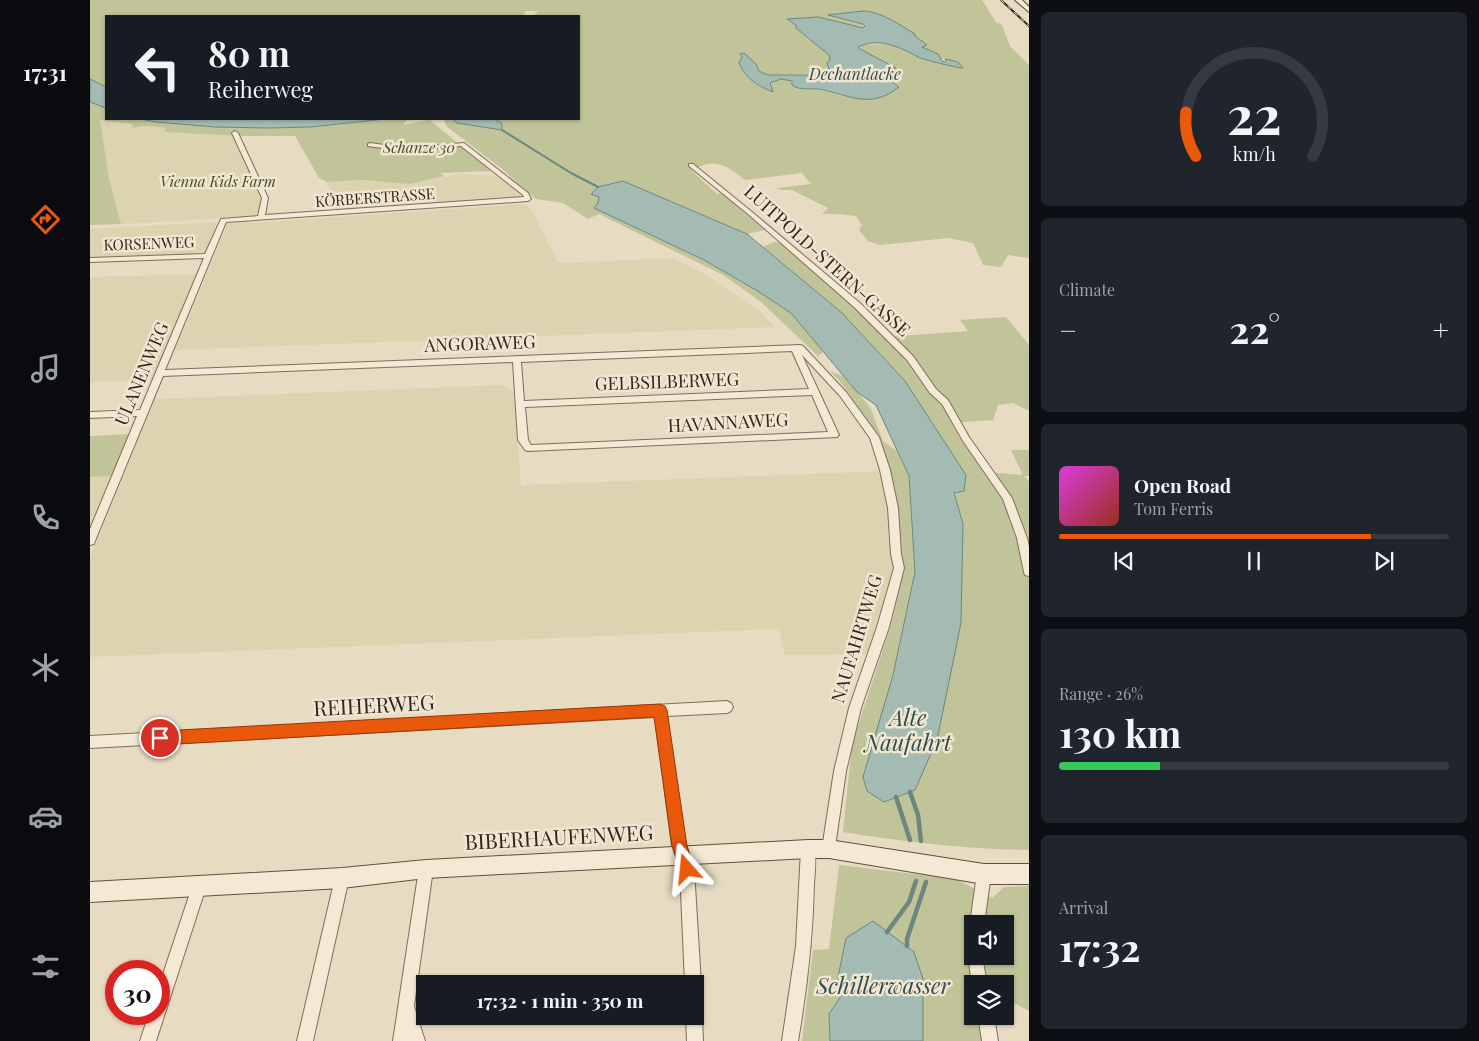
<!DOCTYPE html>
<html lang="en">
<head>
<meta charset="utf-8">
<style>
	:root { --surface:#171b24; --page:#20242c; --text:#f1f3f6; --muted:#9ea1a6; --line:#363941; --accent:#ea580c }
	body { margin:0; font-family:"Playfair Display",serif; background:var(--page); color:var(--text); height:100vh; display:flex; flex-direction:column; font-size:19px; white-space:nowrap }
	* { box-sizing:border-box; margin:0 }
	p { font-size:16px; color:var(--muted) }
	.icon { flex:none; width:28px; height:28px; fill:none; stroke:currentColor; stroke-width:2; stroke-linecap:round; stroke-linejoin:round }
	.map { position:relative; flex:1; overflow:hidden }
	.sheet { display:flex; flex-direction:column; gap:12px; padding:12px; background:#0d0f14; width:450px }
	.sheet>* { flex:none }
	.hud { position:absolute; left:15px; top:15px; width:475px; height:105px; border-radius:0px; box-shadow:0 1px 4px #0004; background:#171b24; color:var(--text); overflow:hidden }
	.controls { position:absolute; left:874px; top:915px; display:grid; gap:10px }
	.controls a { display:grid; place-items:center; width:50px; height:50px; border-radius:0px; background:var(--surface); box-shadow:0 1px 4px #0004; font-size:25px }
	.speed { position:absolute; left:15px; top:960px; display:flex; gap:10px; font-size:25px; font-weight:700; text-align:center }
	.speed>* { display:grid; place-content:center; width:65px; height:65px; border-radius:50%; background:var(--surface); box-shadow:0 1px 4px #0004; line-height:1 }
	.speed .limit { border:8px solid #d22; background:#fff; color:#111 }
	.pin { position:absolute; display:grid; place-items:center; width:42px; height:42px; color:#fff; margin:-21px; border:2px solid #fff; border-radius:50%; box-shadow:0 1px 5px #0007 }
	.me { position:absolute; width:55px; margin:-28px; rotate:342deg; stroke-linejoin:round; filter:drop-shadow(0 0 4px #0008) }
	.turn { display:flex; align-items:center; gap:18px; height:105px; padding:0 20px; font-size:22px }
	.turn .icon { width:65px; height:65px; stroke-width:2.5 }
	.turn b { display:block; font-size:35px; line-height:42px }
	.big { font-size:38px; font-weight:700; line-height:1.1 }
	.sheet .widget { flex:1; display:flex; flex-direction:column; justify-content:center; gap:8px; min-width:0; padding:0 18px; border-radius:8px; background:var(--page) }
	.sheet .dial { align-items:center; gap:0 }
	.dial svg { height:130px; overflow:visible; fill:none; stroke:var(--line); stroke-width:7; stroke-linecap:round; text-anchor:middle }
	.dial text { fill:var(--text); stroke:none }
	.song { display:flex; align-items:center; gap:15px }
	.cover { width:60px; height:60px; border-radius:8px; background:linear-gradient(135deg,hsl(300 70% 55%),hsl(10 70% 35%)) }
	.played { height:5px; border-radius:2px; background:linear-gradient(90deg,var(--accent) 80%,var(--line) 80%) }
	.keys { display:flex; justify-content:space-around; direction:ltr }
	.heat { display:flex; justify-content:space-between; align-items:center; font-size:28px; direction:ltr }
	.charge { height:8px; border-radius:4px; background:linear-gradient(90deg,#34c759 26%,var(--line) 0) }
	.trip { position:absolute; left:326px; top:975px; width:288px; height:50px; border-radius:0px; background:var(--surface); box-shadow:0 1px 4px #0004; font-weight:700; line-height:50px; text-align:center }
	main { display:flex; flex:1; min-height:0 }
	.tab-bar { display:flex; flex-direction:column; width:90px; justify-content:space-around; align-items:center; background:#090b0e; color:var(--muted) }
	.tab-bar .icon { width:35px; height:35px }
	.tab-bar .active { color:var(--accent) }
	.tab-bar b { font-size:22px; color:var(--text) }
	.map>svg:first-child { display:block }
</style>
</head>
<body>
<main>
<nav class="tab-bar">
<b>17:31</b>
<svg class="icon active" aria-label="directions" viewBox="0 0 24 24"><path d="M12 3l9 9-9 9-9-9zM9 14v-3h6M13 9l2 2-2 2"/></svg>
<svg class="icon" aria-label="music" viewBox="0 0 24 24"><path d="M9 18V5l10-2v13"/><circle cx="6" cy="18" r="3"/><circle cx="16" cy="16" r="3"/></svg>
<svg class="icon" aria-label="phone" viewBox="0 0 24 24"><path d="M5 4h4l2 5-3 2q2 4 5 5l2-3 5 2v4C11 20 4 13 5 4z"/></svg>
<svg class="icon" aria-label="climate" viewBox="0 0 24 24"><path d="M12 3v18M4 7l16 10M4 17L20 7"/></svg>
<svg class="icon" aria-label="car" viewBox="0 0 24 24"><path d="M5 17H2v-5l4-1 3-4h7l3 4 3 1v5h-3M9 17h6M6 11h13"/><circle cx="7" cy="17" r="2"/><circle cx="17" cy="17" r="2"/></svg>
<svg class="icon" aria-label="filters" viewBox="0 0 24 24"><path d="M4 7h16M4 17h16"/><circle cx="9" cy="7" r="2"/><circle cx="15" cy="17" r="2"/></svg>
</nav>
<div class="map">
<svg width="939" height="1041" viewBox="0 0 939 1041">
	<rect width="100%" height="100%" fill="#e7dbc2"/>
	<!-- farmland -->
	<g fill="#dcd4b1">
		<path d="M9 120 43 124 42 128 56 126 76 128V132L142 134 172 198 168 214 157 217 31 224 19 179Z"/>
		<path d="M369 174 407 176 433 197 255 210 241 192 237 182 273 180 319 184Z"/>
		<path d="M434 204 441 209 467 261 474 263 583 258 613 273 670 311 685 327 85 350 138 223 177 222Z"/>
		<path d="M127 222 117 253 0 258V229Z"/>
		<path d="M110 274 62 380 0 382V277Z"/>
		<path d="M410 385 424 392 431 485 798 471 809 557 778 654 695 655 689 629 0 657V558L65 399Z"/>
		<path d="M22 476 0 527V477Z"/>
	</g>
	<!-- green -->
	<g fill="#c0c498" fill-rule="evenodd">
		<path d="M0 0H892L906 22 912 25 920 46 939 65V258L918 255 911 267 893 265 883 243 858 238 790 245 778 241 769 230 772 225 766 216C754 215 744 213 732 214L738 208 702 190H691L687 188 721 184 712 173 655 180C637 166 624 156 602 171L627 194 632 193 675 230 657 234 533 181 502 194 509 197 508 203 505 208 614 260 666 290 701 313 733 352 728 356 670 301 633 275 509 214 498 219 473 203 446 199 411 168 356 126 354 119H363L367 123 411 124 405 119H489V16H443L448 11H436L433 16H16V119C70 119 125 128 180 128 194 128 208 128 222 127 254 125 285 119 318 119L313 125 340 120 401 171 350 173 355 176 319 184 273 180 237 182 229 178 205 136H150L75 132 76 128 56 126 42 128 43 124 10 120 19 179 31 224 0 225ZM774 11C797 13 819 31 836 45L831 47C849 53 845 61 868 62L872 69 867 65 838 61 802 44 772 45 768 47 770 49 806 68 794 74 795 77 806 84 807 89C780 105 759 97 731 90 725 88 718 90 711 88 699 85 700 72 680 84L682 91C665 86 656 79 649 63L652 57C661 59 665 62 669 71L678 75 735 74 740 68 739 55 706 28 707 25 700 22 698 19 728 17 773 28 775 25 773 24 739 15Z"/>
		<path d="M684 242 692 243 797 337 878 331 870 320 916 317 939 345V411L923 403 908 405 903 420 862 423 869 437 895 472 933 475 921 450H939V476H934L939 481V850C876 849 815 842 753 832L762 744 802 622 814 567 809 557 798 471 770 412 753 385 740 371 755 377 780 407 793 441 807 451 819 476 825 572 803 675 794 802 825 790 873 524 864 493 876 475 815 381 752 313 673 247Z"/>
		<path d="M39 434 22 476 0 477V436Z"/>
		<path d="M749 865 866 879 902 898 914 887 939 886V1011L915 998V984H888L881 980 882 1016H890L896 1041H833V979L748 977 753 993 739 1014 740 1041H712L723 950 739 949ZM882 924H915V956H882Z"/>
	</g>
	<!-- water -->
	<g fill="#a4bbb3" stroke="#6c8780">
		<path d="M774 11C792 12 810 25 825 34V36L837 45 832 47 848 54 852 61 855 62 856 59 868 62 873 68C868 68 834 60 828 57 810 47 789 37 768 47L770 49 806 68 794 75 795 77 809 87C780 110 760 95 729 89 721 88 710 91 702 85V81L691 79 680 83 683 92C666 85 656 79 649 63L652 57 650 54 654 53 666 64 669 71 678 75H733L740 72 737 63 740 60 739 55 706 28V25L697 19 728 17 773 28 775 26 773 24 738 15Z"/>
		<path d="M0 79 16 87V108L0 102Z"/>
		<path d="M50 119H296L221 127 178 128 125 127 66 122Z"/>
		<path d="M363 119H405L412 124V130L367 123Z"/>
		<path d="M533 181 657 234 752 313 815 381 876 475 874 491 864 493 873 524 871 623 847 740 825 790 794 802 777 791 773 777 803 675 825 572 819 476 786 405 767 392 701 313 666 290 614 260 504 208 508 203 509 197 501 194 508 187Z"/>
		<path d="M783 921 824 952 833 979V1041H740L739 1014 753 993 748 977 756 938Z"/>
	</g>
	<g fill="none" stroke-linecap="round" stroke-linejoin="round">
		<!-- stream-far1 -->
		<path stroke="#6c8780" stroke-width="2" d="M412 130 481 173 508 187"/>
		<!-- stream -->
		<g stroke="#6c8780" stroke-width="4.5">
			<path d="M820 792 828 815 831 841"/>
			<path d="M806 797 820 840"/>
			<path d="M797 932 819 902 826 881"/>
			<path d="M817 946V939L836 882"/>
		</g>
		<defs>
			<g id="street">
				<path d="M145 131 148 133 178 198 175 215 434 197 433 195 371 146 315 151 278 146V144L280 143 315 148 374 143 438 193 441 199 438 201 136 222 75 370 710 345 713 346 756 392 789 437 800 470 808 508 811 554 814 568 799 627 771 708 756 771 744 854 739 856 734 854 732 849 744 771 759 708 787 627 804 568 801 554 798 508 790 470 780 438 750 396 712 355 749 435 747 437 438 451 435 450 428 440 423 362 73 376 5 541 4 544 0 545V529L47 416 0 418V412L50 410 114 258 0 262V258L115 254 131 219 168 216 172 198 142 133ZM702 351 719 389 434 401 431 362ZM722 395 738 432 441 445 438 440 435 407Z"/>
				<path d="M599 164H603L662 212 770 303 823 356 846 389 858 400 879 437 922 498 937 538 939 547V576L935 575 934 572 927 538 913 499 873 441 852 404 840 393 817 360 764 307 658 214 599 166Z"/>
				<path d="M637 701 641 703 643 707 641 711 637 713 577 716 596 846 604 869 611 984 608 989 605 991V984H595L590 869 582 846 565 717 0 748V736Z"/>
				<path d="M718 842 723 844C727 855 725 871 724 883 723 936 717 989 708 1041H692L706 946 711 849 713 844Z"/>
				<path d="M336 862 341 864 343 869 324 1006 335 1041H303L329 869 331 864Z"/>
				<path d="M894 867 899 869 901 874 894 924H882V929L880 924 887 874 889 869Z"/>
				<path d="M252 871 257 873 259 878 223 1041H207L245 878 247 873Z"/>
				<path d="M109 880 114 882 116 887 66 1041H50L59 1014H69V986L102 887 104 882Z"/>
				<path d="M882 950V956H892L897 984H882L878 956 880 951Z"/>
				<path d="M605 1009 609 1011 612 1016 613 1041H597L596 1016H605Z"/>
				<path d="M888 1016H904L908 1041H892Z"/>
			</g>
			<g id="secondary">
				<path d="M925 0H932L939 7V12Z"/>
				<path d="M718 840H739L894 864H939V884H894L739 858H718L336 878 252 888 0 902V882L252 868 336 860Z"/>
			</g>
		</defs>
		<!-- street casing -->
		<use href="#street" stroke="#7f6d5c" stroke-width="2"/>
		<!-- secondary casing -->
		<use href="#secondary" stroke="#614f3f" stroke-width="2"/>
		<!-- street -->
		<use href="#street" fill="#f4e9d4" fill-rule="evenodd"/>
		<!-- secondary -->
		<use href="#secondary" fill="#f4e9d4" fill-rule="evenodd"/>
		<defs>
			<path id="rail" d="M911 0 939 26"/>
		</defs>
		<!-- rail casing -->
		<use href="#rail" stroke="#31261e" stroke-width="2"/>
		<!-- rail -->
		<use href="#rail" stroke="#f0e6d1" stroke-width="1" stroke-dasharray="4.5" stroke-linecap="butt"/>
	</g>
	<!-- route -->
	<path fill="#ea580c" stroke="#983908" d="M570 704 575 706 577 710 597 846 605 869 603 874 597 877 591 874 582 846 564 717 70 745 65 743 63 738 65 733 70 731Z"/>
	<g text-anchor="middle" stroke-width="5" stroke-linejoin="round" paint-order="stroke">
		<!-- far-park labels -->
		<g font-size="15" font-style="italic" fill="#434b27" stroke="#f0e6d1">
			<text x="329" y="153">Schanze 30</text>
			<text x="128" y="187">Vienna Kids Farm</text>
		</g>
		<!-- far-street labels -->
		<g font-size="15" fill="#31261e" stroke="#f0e6d1">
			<text transform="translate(285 198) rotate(-4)" y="5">KÖRBERSTRASSE</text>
			<text transform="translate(59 244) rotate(-2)" y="5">KORSENWEG</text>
		</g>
		<!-- far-water labels -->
		<g font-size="16" font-style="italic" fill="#2f4f4c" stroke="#f0e6d1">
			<text x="765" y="80">Dechantlacke</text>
		</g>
		<!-- street labels -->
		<g font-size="18" fill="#31261e" stroke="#f0e6d1">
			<text transform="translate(737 261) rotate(42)" y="6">LUITPOLD-STERN-GASSE</text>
			<text transform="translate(390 344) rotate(-2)" y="6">ANGORAWEG</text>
			<text transform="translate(52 374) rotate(-67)" y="6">ULANENWEG</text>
			<text transform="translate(577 382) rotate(-2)" y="6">GELBSILBERWEG</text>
			<text transform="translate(638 423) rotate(-3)" y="6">HAVANNAWEG</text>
			<text transform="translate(767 639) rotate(-73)" y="6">NAUFAHRTWEG</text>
		</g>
		<!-- near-street labels -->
		<g font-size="21" fill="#31261e" stroke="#f0e6d1">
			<text transform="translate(284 706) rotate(-3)" y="7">REIHERWEG</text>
			<text transform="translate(469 838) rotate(-3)" y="7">BIBERHAUFENWEG</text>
		</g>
		<!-- near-water labels -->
		<g font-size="22" font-style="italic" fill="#2f4f4c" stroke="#f0e6d1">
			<text x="818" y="726">Alte<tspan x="818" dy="25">Naufahrt</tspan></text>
			<text x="793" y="994">Schillerwasser</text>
		</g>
	</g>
</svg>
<div class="controls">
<a><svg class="icon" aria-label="sound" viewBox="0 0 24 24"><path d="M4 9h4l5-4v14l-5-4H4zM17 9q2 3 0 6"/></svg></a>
<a><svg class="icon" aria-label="layers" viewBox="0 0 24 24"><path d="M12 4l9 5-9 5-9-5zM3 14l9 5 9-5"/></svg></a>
</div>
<div class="speed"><div class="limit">30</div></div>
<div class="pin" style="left:70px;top:738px;background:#d93025"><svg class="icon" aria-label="arrive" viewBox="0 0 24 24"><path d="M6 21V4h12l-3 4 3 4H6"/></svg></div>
<svg class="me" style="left:597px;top:869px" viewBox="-20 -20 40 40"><path d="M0-17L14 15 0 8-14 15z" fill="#ea580c" stroke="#fff" stroke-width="4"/></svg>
<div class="trip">17:32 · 1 min · 350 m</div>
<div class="hud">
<div class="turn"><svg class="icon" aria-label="left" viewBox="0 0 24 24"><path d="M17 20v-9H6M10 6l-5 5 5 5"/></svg><div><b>80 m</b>Reiherweg</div></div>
</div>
</div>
<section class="sheet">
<div class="widget dial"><svg viewBox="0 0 100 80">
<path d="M14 69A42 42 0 1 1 86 69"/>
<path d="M14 69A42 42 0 0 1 8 42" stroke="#ea580c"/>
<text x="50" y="56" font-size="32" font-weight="700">22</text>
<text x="50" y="72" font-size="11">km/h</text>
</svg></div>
<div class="widget"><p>Climate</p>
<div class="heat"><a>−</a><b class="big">22°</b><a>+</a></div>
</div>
<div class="widget">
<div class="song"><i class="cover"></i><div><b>Open Road</b><p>Tom Ferris</p></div></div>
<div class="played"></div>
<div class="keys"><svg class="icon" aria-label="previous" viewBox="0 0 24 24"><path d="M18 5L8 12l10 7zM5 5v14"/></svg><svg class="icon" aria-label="pause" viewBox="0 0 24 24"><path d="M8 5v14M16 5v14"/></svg><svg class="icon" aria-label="next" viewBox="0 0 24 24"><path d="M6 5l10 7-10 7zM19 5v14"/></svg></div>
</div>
<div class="widget"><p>Range · 26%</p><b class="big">130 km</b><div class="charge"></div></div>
<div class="widget"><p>Arrival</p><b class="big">17:32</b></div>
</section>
</main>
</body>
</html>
